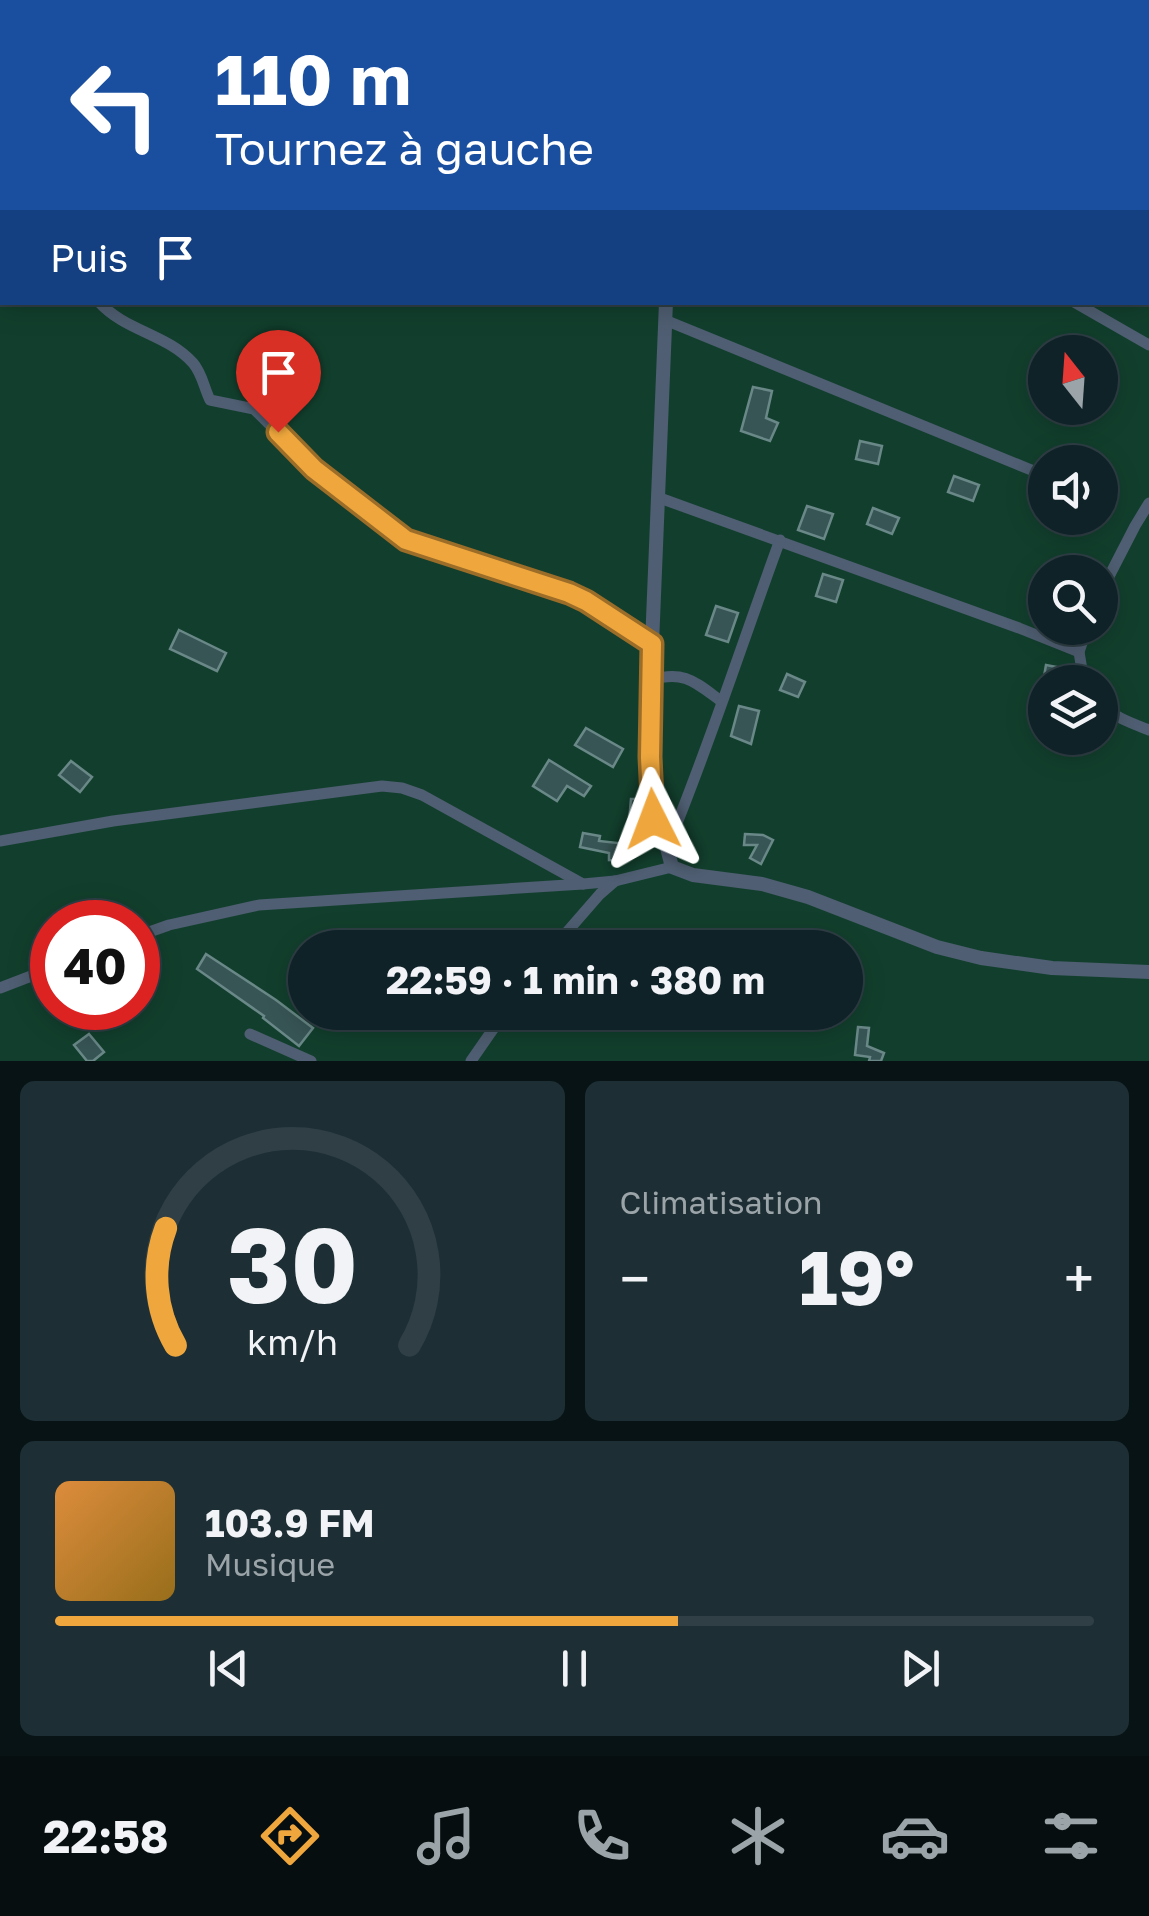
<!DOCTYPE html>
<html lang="fr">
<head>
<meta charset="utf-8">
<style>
	:root { --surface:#0f2228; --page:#1d2f34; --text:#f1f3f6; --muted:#9ba4a8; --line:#2f3f45; --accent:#efa73d }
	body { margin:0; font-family:"Golos Text",sans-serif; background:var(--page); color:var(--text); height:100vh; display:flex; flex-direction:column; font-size:38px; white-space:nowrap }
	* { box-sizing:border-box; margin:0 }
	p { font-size:32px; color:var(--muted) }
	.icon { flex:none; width:55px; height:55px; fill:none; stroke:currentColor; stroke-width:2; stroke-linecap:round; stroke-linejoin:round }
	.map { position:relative; height:1061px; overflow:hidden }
	.drawer { display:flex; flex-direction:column; gap:20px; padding:20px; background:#081316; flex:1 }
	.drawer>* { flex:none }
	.top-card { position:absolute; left:0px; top:0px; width:1150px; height:305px; box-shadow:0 5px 25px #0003,0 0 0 2px var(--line); background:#1a4fa0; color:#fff; overflow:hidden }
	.needle { width:65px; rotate:343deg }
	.controls { position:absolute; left:1028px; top:335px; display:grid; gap:20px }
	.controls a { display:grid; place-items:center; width:90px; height:90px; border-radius:50%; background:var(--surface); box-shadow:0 5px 25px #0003,0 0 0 2px var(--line); font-size:50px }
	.speed { position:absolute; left:30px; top:900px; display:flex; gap:20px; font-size:50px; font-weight:700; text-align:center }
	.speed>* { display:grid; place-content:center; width:130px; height:130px; border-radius:50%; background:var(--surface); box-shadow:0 5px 25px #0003,0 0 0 2px var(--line); line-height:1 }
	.speed .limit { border:15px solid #d22; background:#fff; color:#111 }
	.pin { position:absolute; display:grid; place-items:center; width:85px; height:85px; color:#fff; margin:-102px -42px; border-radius:50% 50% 50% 0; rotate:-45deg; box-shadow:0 0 10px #0007 }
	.pin .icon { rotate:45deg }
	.me { position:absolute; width:110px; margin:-55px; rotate:357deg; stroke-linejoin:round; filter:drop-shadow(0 0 8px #0008) }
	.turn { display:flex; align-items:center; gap:35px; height:210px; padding:0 50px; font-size:45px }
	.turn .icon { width:130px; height:130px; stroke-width:2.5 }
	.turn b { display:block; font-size:70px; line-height:85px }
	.then { display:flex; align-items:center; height:95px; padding:0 50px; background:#0003; gap:20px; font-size:38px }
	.big { font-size:75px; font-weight:700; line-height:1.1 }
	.drawer .tile { flex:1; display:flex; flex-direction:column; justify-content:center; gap:15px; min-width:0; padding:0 35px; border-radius:15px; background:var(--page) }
	.drawer .dial { align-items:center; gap:0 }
	.dial svg { height:260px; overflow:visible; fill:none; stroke:var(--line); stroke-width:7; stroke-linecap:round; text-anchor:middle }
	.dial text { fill:var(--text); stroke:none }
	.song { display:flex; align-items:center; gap:30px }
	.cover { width:120px; height:120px; border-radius:15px; background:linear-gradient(135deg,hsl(30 70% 55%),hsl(40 70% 35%)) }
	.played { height:10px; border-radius:5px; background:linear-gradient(90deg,var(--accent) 60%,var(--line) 60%) }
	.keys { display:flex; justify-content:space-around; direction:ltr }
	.heat { display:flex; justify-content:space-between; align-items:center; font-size:55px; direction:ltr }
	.drawer .tiles { flex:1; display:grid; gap:20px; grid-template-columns:1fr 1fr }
	.tile:last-child { grid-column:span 2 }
	.trip { position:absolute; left:288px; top:930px; width:575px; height:100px; border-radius:50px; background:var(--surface); box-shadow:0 5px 25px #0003,0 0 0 2px var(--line); font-weight:700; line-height:100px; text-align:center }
	.tabs { display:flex; height:160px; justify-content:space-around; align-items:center; background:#060e10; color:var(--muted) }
	.tabs .icon { width:70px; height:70px }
	.tabs .current { color:var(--accent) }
	.tabs b { font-size:45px; color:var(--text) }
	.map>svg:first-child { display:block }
</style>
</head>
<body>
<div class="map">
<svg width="1149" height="1061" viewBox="0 0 1149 1061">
	<rect width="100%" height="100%" fill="#142d36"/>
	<!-- green -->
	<path fill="#123f2d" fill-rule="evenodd" d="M0 0H1149V1061H0ZM2 2H1148V302H2ZM1045 352H1100V408H1045ZM1045 462H1100V518H1045ZM1045 572H1100V628H1045ZM1045 682H1100V738H1045ZM52 922H138V1008H52ZM305 948H845V1012H305Z"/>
	<!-- building -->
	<g fill="#385555" stroke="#698887" stroke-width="2.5">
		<path d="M753 387 772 391 766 418 778 423 770 441 741 431Z"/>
		<path d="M860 441 882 446 878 464 856 459Z"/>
		<path d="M954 476 979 485 973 501 948 492Z"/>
		<path d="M807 506 833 514 824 539 798 530Z"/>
		<path d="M873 508 899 518 892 534 867 524Z"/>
		<path d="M823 574 843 580 836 602 816 596Z"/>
		<path d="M716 606 738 613 728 642 706 635Z"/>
		<path d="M179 630 226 653 217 671 170 649Z"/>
		<path d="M1046 665 1067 669 1065 682H1043Z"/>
		<path d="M787 674 805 682 798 697 780 690Z"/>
		<path d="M739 706 759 711 751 744 731 736Z"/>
		<path d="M586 728 623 749 613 767 575 745Z"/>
		<path d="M549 760 591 786 584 796 567 786 557 801 533 786Z"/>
		<path d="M71 761 92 777 80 792 59 775Z"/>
		<path d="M631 799H641L639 834 628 833Z"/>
		<path d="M583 833 600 836 599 841 627 844 625 861 609 860V853L580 847Z"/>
		<path d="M745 834 763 835 773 840 761 864 750 858 757 845H744Z"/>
		<path d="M206 954 276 1000 313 1028 299 1046 263 1018 264 1016 197 969Z"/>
		<path d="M858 1027 869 1028 867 1046 884 1053 881 1061H869L870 1057 855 1055Z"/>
		<path d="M89 1034 104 1052 93 1061H87L74 1045Z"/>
	</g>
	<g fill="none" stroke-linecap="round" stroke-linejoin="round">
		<!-- minor -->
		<g stroke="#4f5e72" stroke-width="11">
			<path d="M703 2 706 0"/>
			<path d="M812 2 815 0"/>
			<path d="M0 262 2 265"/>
			<path d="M99 302C125 331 167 334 193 363 202 373 204 388 210 400L254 409 314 469 407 540 569 593 586 601 652 644"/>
			<path d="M1074 302 1149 345"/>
			<path d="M665 320 1041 474"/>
			<path d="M657 497 1019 628 1079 652"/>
			<path d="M1100 594 1135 526 1149 503"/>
			<path d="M651 680C684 670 695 682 721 701"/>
			<path d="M1084 682 1079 652 1087 628"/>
			<path d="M1100 704C1114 717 1131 723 1149 730"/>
			<path d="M0 841 113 821 382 786 402 788 422 795 583 884"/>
			<path d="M667 848C709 747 742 643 780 540"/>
			<path d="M138 936 169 925 259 905 583 884 615 881 672 867"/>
			<path d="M553 948 600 894 615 881"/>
			<path d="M0 988 52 968"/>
			<path d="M250 1034 311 1061"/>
			<path d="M471 1061 505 1012"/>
		</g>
		<!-- tertiary -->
		<g stroke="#4f5e72" stroke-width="14">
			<path d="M544 0 548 2"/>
			<path d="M666 302 652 644 650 757 653 819 667 848 672 867 693 875 762 884 808 897 937 947 981 958 1052 968 1149 972"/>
		</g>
	</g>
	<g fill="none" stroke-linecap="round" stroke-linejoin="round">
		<defs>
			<path id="route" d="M278 432 314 469 406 540 569 593 586 601 652 644 650 757 653 819"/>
		</defs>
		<!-- route casing -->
		<use href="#route" stroke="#9b6d28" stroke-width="25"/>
		<!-- route -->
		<use href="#route" stroke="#efa73d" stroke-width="18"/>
	</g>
</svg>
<div class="controls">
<a><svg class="needle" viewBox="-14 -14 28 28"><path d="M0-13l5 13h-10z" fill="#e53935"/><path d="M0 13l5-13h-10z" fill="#9ba4a8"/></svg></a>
<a><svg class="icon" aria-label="sound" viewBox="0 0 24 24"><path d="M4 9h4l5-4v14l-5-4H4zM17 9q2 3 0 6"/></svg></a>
<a><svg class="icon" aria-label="search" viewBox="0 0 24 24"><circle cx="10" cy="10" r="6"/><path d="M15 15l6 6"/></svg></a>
<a><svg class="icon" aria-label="layers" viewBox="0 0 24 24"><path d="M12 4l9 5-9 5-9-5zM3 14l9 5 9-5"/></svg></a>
</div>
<div class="speed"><div class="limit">40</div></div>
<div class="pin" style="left:278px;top:432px;background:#d93025"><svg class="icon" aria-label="arrive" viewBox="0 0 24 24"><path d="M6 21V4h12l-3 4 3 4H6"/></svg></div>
<svg class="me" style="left:653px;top:819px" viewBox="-20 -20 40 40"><path d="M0-17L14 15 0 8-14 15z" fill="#efa73d" stroke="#fff" stroke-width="4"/></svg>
<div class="trip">22:59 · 1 min · 380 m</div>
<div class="top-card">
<div class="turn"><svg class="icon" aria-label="left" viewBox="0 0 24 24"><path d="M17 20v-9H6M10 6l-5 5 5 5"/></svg><div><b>110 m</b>Tournez à gauche</div></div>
<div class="then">Puis<svg class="icon" aria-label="arrive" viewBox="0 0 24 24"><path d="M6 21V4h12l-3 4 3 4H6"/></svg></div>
</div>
</div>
<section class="drawer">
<div class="tiles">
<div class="tile dial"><svg viewBox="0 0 100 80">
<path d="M14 69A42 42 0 1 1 86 69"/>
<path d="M14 69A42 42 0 0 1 11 33" stroke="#efa73d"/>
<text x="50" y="56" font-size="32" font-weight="700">30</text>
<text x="50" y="72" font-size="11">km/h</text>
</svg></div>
<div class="tile"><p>Climatisation</p>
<div class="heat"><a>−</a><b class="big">19°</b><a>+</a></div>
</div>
<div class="tile">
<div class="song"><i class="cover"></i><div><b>103.9 FM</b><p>Musique</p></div></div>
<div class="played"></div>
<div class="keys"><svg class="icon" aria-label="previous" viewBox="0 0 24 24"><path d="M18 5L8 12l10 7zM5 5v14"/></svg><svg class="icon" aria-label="pause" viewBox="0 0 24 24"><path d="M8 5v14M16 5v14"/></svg><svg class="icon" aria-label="next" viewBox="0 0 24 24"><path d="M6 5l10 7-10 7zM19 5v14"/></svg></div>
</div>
</div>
</section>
<nav class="tabs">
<b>22:58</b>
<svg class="icon current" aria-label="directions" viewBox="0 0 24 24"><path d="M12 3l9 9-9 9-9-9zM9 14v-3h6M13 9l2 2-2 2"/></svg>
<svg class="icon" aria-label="music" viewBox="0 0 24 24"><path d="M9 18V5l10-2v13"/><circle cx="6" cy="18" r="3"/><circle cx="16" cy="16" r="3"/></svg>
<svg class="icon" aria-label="phone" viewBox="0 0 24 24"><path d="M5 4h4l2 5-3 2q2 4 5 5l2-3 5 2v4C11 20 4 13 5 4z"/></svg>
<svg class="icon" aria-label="climate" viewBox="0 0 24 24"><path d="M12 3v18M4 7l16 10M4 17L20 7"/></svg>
<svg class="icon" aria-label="car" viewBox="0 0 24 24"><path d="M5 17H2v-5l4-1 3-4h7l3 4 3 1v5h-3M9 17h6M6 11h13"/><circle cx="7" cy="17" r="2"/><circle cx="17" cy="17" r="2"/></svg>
<svg class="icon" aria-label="filters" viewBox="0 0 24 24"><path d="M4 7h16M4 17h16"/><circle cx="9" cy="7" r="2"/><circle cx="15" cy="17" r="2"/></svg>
</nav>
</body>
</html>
